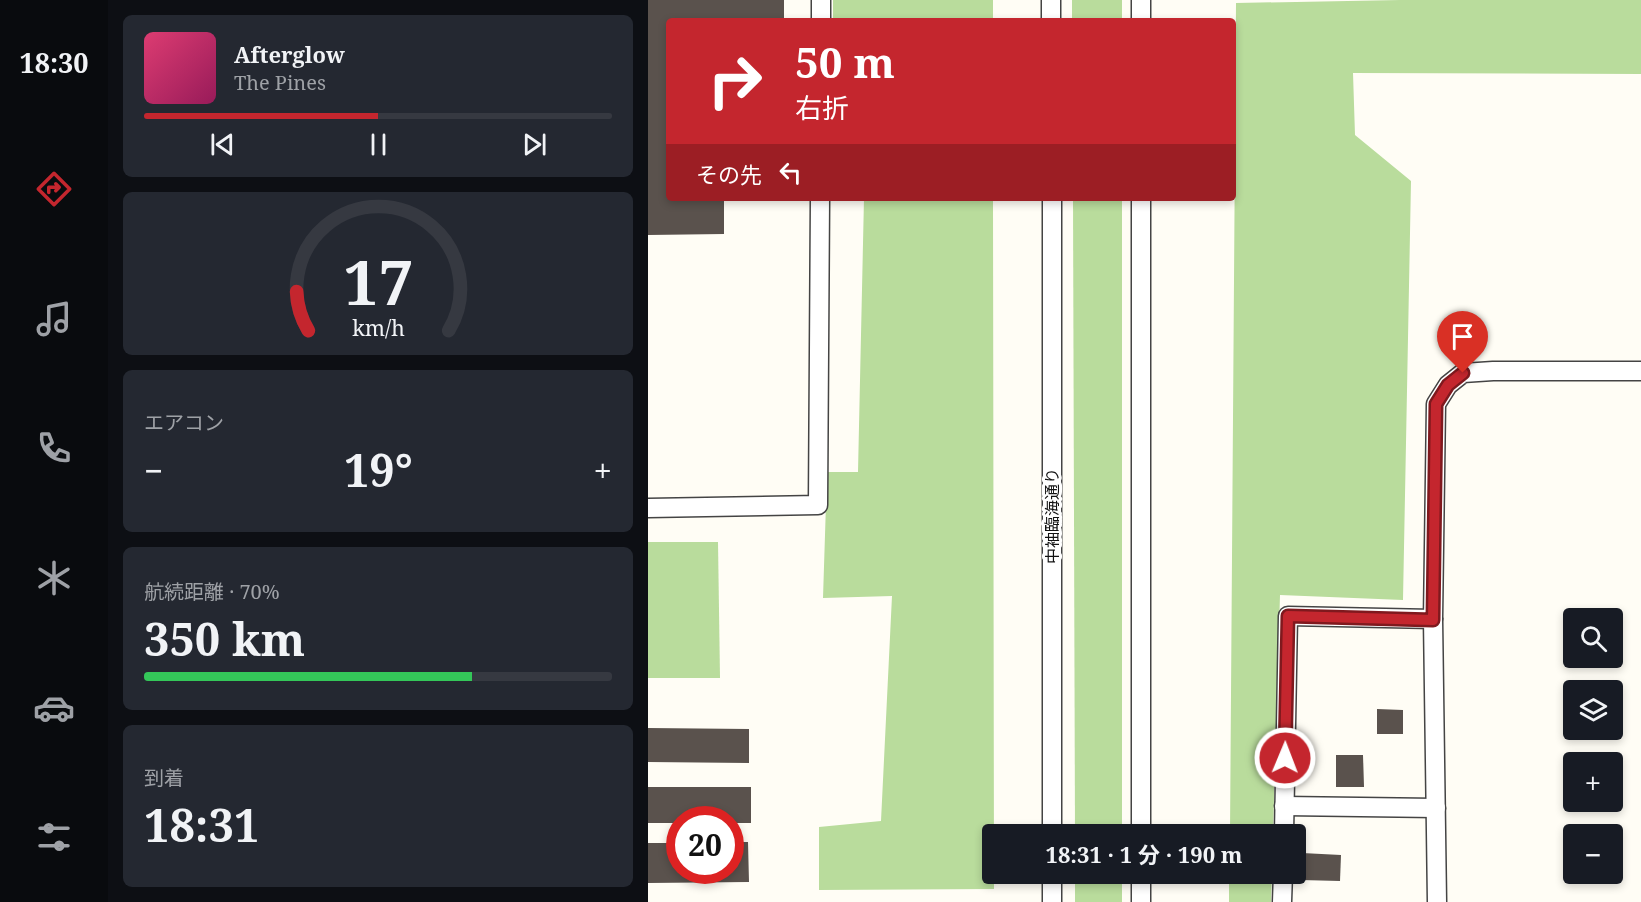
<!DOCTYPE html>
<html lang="ja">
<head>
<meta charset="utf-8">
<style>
	:root { --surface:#171b24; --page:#242831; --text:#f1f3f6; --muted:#9ea1a6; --line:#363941; --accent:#c4262e }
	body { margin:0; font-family:"Noto Serif","Noto Sans JP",serif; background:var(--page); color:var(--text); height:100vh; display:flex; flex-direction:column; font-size:22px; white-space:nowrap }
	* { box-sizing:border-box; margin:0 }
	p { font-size:20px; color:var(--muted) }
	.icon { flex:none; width:33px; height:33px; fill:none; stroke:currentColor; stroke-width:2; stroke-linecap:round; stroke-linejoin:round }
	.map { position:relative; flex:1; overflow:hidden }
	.sheet { display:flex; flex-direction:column; gap:15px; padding:15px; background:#0d0f14; width:540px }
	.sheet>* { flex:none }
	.guide { position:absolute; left:18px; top:18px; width:570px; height:183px; border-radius:6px; box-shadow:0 3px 9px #0003; background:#c4262e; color:#fff; overflow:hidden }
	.tools { position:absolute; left:915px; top:608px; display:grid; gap:12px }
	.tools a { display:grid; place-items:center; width:60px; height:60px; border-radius:6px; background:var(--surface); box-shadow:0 3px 9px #0003; font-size:30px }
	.speed { position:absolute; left:18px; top:806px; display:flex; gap:12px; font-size:30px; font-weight:700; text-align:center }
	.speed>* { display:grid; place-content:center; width:78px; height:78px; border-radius:50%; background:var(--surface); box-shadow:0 3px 9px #0003; line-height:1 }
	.speed .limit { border:9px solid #d22; background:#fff; color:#111 }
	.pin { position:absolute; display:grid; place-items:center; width:51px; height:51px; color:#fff; margin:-62px -26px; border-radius:50% 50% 50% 0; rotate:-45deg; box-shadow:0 0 6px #0007 }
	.pin .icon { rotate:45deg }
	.me { position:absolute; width:66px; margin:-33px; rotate:1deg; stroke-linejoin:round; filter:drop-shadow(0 0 4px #0008) }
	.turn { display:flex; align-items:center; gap:21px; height:126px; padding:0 30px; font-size:27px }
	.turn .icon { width:78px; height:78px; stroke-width:2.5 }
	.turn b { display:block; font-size:42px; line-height:51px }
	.then { display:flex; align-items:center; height:57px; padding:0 30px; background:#0003; gap:12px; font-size:22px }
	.big { font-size:45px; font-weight:700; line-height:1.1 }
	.sheet .card { flex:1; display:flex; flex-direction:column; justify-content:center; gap:9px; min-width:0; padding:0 21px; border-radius:9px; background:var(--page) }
	.sheet .dial { align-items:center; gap:0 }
	.dial svg { height:156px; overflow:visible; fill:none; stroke:var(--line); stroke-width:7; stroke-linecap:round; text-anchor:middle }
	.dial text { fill:var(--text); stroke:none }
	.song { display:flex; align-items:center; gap:18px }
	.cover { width:72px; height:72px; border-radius:9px; background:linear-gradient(135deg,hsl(340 70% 55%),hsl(330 70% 35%)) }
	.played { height:6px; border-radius:3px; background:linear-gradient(90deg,var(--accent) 50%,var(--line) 50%) }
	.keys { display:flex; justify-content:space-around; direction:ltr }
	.heat { display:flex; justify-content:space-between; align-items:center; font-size:33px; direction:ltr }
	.charge { height:9px; border-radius:4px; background:linear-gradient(90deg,#34c759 70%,var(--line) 0) }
	.trip { position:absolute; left:334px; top:824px; width:324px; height:60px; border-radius:6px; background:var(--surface); box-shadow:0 3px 9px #0003; font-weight:700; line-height:60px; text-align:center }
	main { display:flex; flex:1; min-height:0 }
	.menu { display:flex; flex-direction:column; width:108px; justify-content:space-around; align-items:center; background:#090b0e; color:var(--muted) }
	.menu .icon { width:42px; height:42px }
	.menu .current { color:var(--accent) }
	.menu b { font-size:27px; color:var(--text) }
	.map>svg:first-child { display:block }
</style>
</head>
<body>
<main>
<nav class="menu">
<b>18:30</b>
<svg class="icon current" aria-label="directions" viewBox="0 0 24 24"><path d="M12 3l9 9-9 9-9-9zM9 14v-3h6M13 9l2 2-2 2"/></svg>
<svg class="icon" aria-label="music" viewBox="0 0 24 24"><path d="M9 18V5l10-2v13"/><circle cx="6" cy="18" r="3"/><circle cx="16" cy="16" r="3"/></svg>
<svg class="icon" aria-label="phone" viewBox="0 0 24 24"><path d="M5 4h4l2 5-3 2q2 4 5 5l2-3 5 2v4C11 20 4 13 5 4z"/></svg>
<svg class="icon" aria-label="climate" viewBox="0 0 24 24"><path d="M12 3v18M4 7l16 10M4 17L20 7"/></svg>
<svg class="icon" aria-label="car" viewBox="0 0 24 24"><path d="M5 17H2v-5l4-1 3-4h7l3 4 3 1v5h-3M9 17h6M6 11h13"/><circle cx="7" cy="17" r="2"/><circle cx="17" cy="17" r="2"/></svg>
<svg class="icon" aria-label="filters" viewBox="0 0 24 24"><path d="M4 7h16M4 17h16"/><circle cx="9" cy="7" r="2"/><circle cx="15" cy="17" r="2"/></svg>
</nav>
<section class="sheet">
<div class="card">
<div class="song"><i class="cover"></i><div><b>Afterglow</b><p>The Pines</p></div></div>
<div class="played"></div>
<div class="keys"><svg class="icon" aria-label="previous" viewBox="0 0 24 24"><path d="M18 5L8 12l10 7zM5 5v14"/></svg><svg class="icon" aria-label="pause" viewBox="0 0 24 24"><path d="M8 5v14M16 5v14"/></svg><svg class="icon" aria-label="next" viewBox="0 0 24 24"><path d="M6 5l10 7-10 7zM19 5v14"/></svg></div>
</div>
<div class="card dial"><svg viewBox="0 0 100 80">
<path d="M14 69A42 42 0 1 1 86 69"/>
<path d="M14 69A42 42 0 0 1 8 49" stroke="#c4262e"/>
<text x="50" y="56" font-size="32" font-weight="700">17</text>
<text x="50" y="72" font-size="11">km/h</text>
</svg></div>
<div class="card"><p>エアコン</p>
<div class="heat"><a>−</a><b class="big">19°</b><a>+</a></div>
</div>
<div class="card"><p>航続距離 · 70%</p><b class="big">350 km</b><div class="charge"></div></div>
<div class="card"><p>到着</p><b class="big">18:31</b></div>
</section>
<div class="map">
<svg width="993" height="902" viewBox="0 0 993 902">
	<rect width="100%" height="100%" fill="#fffdf5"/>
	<!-- forest -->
	<g fill="#b9dc9c">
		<rect x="185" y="0" width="160" height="21"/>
		<rect x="424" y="0" width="50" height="21"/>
		<path d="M752 0H993V74L705 73 707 135 763 181 755 600 632 595 625 834H582L588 3Z"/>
		<path d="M216 198H345L346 889 171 890V827L233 821 244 596 175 598 179 472H210Z"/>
		<path d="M425 198H474V834H427Z"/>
		<path d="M0 542H70L72 678H0Z"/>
		<rect x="427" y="873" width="47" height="29"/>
		<path d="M581 873H624L623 902H581Z"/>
	</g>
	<!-- building -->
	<g fill="#5a524d">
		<path d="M0 0H136V21H21V198H76V234L0 235Z"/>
		<path d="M729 709 755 710V734H729Z"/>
		<path d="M0 728 101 729V763L0 762Z"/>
		<path d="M688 755H715L716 787H688Z"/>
		<path d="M0 787H103V823H82V819H32V823H0Z"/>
		<path d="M82 842H100L101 882 0 883V843H32V870H82Z"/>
		<path d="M654 853 693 855 692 881 653 880Z"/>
	</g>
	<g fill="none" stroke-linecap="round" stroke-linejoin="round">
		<defs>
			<g id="minor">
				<path d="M403 0V21"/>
				<path d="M493 0V21"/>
				<path d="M173 21V0"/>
				<path d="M404 198V834"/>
				<path d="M493 198V834"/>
				<path d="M0 508 170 505 172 198"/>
				<path d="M636 806 788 808"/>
				<path d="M636 834 640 616 785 619"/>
				<path d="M404 873V902"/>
				<path d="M493 873V902"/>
				<path d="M634 902 635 873"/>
				<path d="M789 902 785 619 788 404 800 385 815 373 845 371H993"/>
			</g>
		</defs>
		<!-- minor casing -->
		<use href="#minor" stroke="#444" stroke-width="21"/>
		<!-- minor -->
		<use href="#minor" stroke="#fff" stroke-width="18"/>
	</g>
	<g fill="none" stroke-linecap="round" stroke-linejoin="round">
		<defs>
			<path id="route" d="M637 758 640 616 785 620 788 404 800 385 815 373"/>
		</defs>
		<!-- route casing -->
		<use href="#route" stroke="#7f191e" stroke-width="15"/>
		<!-- route -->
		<use href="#route" stroke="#c4262e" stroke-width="10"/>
	</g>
	<g text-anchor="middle" stroke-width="6" stroke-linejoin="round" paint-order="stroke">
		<!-- street labels -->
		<g font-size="16" fill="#111" stroke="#fff">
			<text transform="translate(404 516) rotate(-90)" y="6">中袖臨海通り</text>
		</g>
	</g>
</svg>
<div class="tools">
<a><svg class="icon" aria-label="search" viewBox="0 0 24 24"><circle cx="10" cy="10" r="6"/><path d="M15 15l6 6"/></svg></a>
<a><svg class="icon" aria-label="layers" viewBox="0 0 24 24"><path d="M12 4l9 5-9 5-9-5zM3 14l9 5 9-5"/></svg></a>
<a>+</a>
<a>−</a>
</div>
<div class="speed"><div class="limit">20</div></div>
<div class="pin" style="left:815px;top:373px;background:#d93025"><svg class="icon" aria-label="arrive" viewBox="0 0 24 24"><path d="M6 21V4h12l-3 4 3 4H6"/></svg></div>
<svg class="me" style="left:637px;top:758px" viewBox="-20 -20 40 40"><circle r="17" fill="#c4262e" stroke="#fff" stroke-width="3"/><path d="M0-11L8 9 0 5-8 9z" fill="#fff"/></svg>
<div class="trip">18:31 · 1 分 · 190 m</div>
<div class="guide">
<div class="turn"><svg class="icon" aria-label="right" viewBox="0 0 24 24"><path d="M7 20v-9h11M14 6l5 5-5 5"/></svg><div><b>50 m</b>右折</div></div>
<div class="then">その先<svg class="icon" aria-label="left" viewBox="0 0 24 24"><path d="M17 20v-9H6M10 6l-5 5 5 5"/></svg></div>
</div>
</div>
</main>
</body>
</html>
